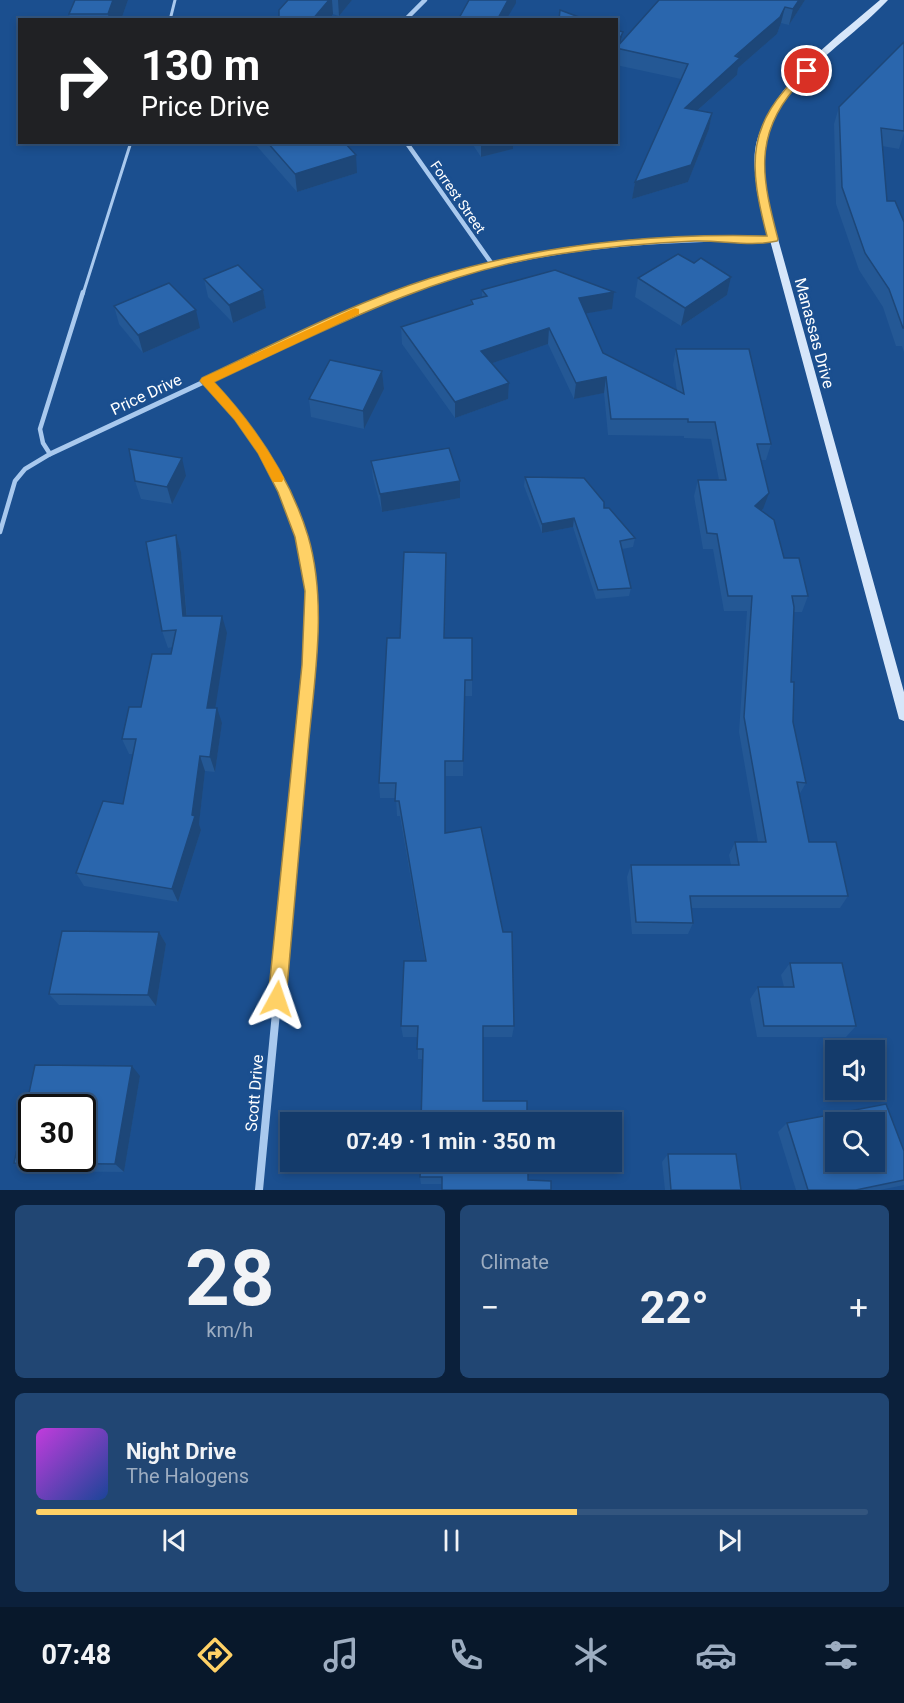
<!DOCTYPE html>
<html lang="en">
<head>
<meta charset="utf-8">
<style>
	:root { --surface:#143b6b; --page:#214673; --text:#f1f3f6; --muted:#9dadc1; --line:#33557e; --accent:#ffd166 }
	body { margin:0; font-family:Roboto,sans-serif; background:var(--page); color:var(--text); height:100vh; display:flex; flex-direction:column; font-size:22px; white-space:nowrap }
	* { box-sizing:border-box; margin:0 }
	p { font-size:20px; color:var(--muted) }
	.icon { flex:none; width:33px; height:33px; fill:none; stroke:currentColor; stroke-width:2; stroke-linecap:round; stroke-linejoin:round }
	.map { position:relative; height:1190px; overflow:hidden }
	.panel { display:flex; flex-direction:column; gap:15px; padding:15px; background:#0b203b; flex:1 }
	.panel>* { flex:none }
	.banner { position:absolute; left:18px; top:18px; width:600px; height:126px; border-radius:0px; box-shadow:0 3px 9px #0003,0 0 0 2px var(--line); background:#202124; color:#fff; overflow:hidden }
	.controls { position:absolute; left:825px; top:1040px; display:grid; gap:12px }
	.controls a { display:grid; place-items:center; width:60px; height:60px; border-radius:0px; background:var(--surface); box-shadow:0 3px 9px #0003,0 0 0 2px var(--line); font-size:30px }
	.speed { position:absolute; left:18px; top:1094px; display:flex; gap:12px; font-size:30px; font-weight:700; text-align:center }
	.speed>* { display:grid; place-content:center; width:78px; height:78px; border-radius:50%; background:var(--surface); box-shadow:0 3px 9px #0003,0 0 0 2px var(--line); line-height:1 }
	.speed .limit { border:3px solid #111; border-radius:9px; background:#fff; color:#111 }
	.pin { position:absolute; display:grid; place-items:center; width:51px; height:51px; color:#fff; margin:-26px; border:3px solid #fff; border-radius:50%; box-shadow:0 2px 6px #0007 }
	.me { position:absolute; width:66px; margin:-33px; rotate:5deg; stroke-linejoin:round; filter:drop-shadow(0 0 4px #0008) }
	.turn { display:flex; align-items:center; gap:21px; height:126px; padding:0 24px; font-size:27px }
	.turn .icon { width:78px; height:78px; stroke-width:2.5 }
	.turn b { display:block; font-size:42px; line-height:51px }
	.big { font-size:45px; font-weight:700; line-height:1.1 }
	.panel .widget { flex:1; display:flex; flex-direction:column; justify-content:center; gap:9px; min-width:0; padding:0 21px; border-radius:9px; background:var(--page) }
	.panel .dial { align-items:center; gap:0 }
	.dial b { font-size:78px; line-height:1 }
	.song { display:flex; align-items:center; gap:18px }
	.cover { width:72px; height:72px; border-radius:9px; background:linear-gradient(135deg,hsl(290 70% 55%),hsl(220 70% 35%)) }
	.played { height:6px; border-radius:3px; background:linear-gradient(90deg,var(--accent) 65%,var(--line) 65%) }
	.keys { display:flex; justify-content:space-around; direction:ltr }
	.heat { display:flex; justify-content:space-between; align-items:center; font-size:33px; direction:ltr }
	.panel .tiles { flex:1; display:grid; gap:15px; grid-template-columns:1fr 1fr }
	.widget:last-child { grid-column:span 2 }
	.trip { position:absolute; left:280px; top:1112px; width:342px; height:60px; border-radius:0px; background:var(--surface); box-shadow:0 3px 9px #0003,0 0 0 2px var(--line); font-weight:700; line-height:60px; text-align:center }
	.tab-bar { display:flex; height:96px; justify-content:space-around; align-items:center; background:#08182b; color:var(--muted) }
	.tab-bar .icon { width:42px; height:42px }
	.tab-bar .on { color:var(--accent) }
	.tab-bar b { font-size:27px; color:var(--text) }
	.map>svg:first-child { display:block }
</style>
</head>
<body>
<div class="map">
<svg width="904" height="1190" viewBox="0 0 904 1190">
	<rect width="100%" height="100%" fill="#1b4f8f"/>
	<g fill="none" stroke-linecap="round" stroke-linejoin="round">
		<!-- lane-far1 -->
		<g stroke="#a9c9ee" stroke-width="3">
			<path d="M170 20 175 0"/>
			<path d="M83 294 131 142"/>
		</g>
		<!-- lane -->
		<path stroke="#a9c9ee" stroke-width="4.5" d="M0 532 15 481 25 469 50 454 43 443 40 429 83 292"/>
		<!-- street-far2 -->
		<g stroke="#a9c9ee" stroke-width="4.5">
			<path d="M405 20 425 0"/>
			<path d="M406 142 492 264"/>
			<path d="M398 294C518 248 645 238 773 239"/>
		</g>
		<!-- street-far1 -->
		<g stroke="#a9c9ee" stroke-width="5">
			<path d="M206 381C295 476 320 551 308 680"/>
			<path d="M50 454 334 321 402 292"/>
		</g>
		<!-- street -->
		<path stroke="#a9c9ee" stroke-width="8" d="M259 1190 308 679"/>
		<!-- secondary -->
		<path fill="#d6e6fa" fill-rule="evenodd" d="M880 0H888C847 44 785 76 766 137 761 154 763 174 765 192L904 692V721L899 719 898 715 757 192C755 174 752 154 758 137 776 81 837 37 880 0Z"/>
	</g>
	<!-- wall -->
	<g fill="#245895">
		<path d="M75 0H128L121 20H71L69 14Z"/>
		<path d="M288 0H352L339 16Z"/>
		<path d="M659 0H805L789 25 781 23 777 34 738 68 737 75 698 110 712 113 709 129 688 182 632 199 635 182 681 79 616 65V30L623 32 621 43Z"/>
		<path d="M904 42V133L899 149 882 146 887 201 904 222V352L902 346H896L883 307 859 270 836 204 834 124 839 107Z"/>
		<path d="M255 142H344L357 173 297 192 255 144Z"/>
		<path d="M471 142H513V149L481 157Z"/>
		<path d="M694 263 731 277 727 295 681 326 635 297 638 278Z"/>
		<path d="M204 279 263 290 266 308 233 323 208 297Z"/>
		<path d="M482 290 612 309 586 313 603 353 677 391 673 365 676 349 771 444 766 460H761L763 509 762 511 784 558 808 596 802 612H794L791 682 793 722 806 783 799 795 809 842 848 896 840 908H692L693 923 688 934H632L627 877 631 865H731L729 855 735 842H758L739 732 747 611H724L713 549H703L694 496 698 480H719L711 439 684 438V436L608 435 604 393 574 399 548 344 492 363 509 383 508 399 455 418 402 344 401 327 471 304V300L482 297Z"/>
		<path d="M114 306 200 328 143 353 119 324Z"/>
		<path d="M382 371 384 389 364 429 311 417 309 399Z"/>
		<path d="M371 461 460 481V498L382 512 373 478Z"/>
		<path d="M186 476 172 504 141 499 135 481Z"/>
		<path d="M525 477 604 508 635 538 633 547 622 549 631 588 629 596 596 599 573 527 542 533 524 486Z"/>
		<path d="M176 535 181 552 187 616 227 633 215 708 222 723 215 772 205 771 199 824 201 830 178 902 84 886 76 873 123 804 133 754H129L122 739 171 654 173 647 168 648 162 631Z"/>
		<path d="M446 553 445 638 472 680V696H464L463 776H446L445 833 514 1026 512 1037H483L421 1122 423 1059H418V1037H403L401 1026 425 961 400 816H397L396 798H380L379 783 400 638Z"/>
		<path d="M159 932 166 944 156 1006 59 1005 49 994Z"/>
		<path d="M790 963 856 1026 846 1037H757L750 999 758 987H784L781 975Z"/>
		<path d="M140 1076 124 1172 25 1171 14 1163Z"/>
		<path d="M787 1123 904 1151V1185L880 1190H796L778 1132Z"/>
		<path d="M668 1154 741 1190H665L662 1162Z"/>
		<path d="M528 1161 442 1184H421L420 1177Z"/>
	</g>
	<!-- shaded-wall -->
	<g fill="#1d4779">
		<path d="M113 0H128L121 20H109L108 14Z"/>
		<path d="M329 0H332L333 14 329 20H312Z"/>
		<path d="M338 0H352L339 16Z"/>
		<path d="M508 0H516V3L506 20H497Z"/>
		<path d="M799 0H805L789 25 793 9Z"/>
		<path d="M785 7 781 23 777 34 738 68 737 75 682 124 685 108Z"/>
		<path d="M623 32 621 41 618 48H616Z"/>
		<path d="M712 113 709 129 688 182 632 199 635 182Z"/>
		<path d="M481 142H513V149L481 157Z"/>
		<path d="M356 155 357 173 297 192 295 174Z"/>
		<path d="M731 277 727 295 681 326 685 308Z"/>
		<path d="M263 290 266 308 233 323 229 305Z"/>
		<path d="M614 292 612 309 577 315 579 298Z"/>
		<path d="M196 310 200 328 143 353 138 335Z"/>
		<path d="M549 328 548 344 481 367V351Z"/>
		<path d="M382 371 384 389 364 429 363 411Z"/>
		<path d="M606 377 604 393 574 399 576 383Z"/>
		<path d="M509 383 508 399 455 418V402Z"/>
		<path d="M182 458 186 476 172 504 167 487Z"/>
		<path d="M460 481V498L382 512 380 494Z"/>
		<path d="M769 493 763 509 750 522 755 506Z"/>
		<path d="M574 518 573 527 542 533V524Z"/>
		<path d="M176 535 181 552 188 632 183 616Z"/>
		<path d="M222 616 227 633 213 723 207 708Z"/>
		<path d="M217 708 222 723 215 772 210 757Z"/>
		<path d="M200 756 205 771 199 824 201 830 178 902 172 889 192 815Z"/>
		<path d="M159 932 166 944 156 1006 148 995Z"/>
		<path d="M132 1066 140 1076 124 1172 115 1164Z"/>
	</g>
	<!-- building -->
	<g fill="#2a66ad" stroke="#1d4779" stroke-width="1.5" fill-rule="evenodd">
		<path d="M75 0H113L108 14H69Z"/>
		<path d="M288 0H329L312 20H279V10Z"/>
		<path d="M469 0H508L497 20H458Z"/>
		<path d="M659 0H799L793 9 785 7 780 17 735 56 740 58 685 108 712 113 691 165 635 182 688 64 616 48Z"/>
		<path d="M560 10 587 20H559Z"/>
		<path d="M616 30 623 32 616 46Z"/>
		<path d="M904 42V131L881 128 887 201H895L904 222V328H903L889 289 865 253 842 187 839 107Z"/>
		<path d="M267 142H344L356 155 295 174Z"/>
		<path d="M678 254 694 263 701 258 731 277 685 308 638 278Z"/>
		<path d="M238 265 263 290 229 305 204 279Z"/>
		<path d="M555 270 614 292 579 298 603 353 684 394 676 349H749L771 444H757L769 493 755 506 774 520 784 558H799L808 596H792L794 607 791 682H794L793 722 806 783 797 782 809 842H836L848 896H690L693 923 636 922 631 865H739L735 842H766L744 717 752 596H728L717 534 707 533 698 480H726L715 422H688V419H611L606 377 576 383 549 328 481 351 509 383 455 402 401 327 473 304 471 300 487 296 482 290Z"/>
		<path d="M169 283 196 310 138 335 114 306Z"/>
		<path d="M330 360 382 371 363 411 309 399Z"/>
		<path d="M449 448 460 481 380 494 371 461Z"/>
		<path d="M129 449 182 458 167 487 135 481Z"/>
		<path d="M525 477 584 478 604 502V508H609L635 538 620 541 631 588 598 590 574 518 542 524Z"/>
		<path d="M176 535 183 616H222L207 708H217L210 757 200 756 192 815 195 816 172 889 76 873 103 801 123 804 136 739H122L129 707H141L152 654H171L176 630 162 631 146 542Z"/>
		<path d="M404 552 446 553 444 638H472V680H465L463 761H445V833L481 827 503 932H512L514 1026H483V1101H527V1122H421L423 1049H417L418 1026H401L404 961H426L399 801H395L396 783H379L387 638H400Z"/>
		<path d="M62 931 159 932 148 995 49 994Z"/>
		<path d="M790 963H842L856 1026H764L758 987H794Z"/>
		<path d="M35 1065 132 1066 115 1164 14 1163ZM32 1107H82V1158H32Z"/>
		<path d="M886 1104 904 1151V1180L856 1190H808L787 1123ZM836 1122H874V1161H836Z"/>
		<path d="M668 1154H736L741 1190H671Z"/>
		<path d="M421 1161H528V1180L551 1181V1190H442V1177H420Z"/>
	</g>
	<!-- route -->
	<path fill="#ffd166" stroke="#a68842" stroke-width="1.5" d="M804 70 812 71C806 77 800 82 795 88 752 137 763 182 778 239L777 241C751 247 721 240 695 241 649 243 604 247 559 254 435 272 325 330 214 382 256 427 290 477 308 536 328 604 314 680 308 749 301 833 293 916 286 999L283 1005 277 1008 271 1005 268 999 302 665 305 591 295 537 278 492 258 453 235 420 200 381 202 378C277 343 352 303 431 278 541 244 652 233 767 236 748 163 746 124 804 70Z"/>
	<!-- slow -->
	<path fill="#f59e0b" d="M355 308 359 309V314L214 382C242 412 264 442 284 478L282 482H273L258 453 235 420 200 381 202 378Z"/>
	<g text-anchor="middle" stroke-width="6" stroke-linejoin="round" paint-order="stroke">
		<!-- far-street labels -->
		<g font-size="14" fill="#fff" stroke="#1b4f8f">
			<text transform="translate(458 197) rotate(55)" y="5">Forrest Street</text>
		</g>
		<!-- street labels -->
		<g font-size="16" fill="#fff" stroke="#1b4f8f">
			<text transform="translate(815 333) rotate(75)" y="6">Manassas Drive</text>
			<text transform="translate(146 394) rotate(-25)" y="6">Price Drive</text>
			<text transform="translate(254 1093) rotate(-85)" y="6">Scott Drive</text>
		</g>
	</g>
</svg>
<div class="controls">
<a><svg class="icon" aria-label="sound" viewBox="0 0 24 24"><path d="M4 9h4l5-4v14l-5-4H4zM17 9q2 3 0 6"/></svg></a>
<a><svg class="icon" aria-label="search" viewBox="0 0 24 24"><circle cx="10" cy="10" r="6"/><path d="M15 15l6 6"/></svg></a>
</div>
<div class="speed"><div class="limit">30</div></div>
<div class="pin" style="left:807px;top:71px;background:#d93025"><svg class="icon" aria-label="arrive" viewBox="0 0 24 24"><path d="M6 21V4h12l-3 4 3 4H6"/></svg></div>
<svg class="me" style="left:277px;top:999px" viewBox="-20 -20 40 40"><path d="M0-17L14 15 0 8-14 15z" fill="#ffd166" stroke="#fff" stroke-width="4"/></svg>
<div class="trip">07:49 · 1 min · 350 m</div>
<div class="banner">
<div class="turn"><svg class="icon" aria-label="right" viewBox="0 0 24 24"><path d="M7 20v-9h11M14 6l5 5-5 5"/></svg><div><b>130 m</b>Price Drive</div></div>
</div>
</div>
<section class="panel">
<div class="tiles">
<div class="widget dial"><b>28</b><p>km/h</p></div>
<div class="widget"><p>Climate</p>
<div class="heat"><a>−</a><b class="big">22°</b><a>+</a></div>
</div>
<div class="widget">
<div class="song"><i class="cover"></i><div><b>Night Drive</b><p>The Halogens</p></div></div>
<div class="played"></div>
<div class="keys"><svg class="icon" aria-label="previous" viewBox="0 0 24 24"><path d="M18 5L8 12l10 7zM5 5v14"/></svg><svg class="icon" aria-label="pause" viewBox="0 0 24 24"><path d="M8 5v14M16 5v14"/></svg><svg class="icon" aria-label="next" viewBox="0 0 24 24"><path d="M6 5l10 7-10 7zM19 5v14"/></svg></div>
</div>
</div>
</section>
<nav class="tab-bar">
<b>07:48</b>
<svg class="icon on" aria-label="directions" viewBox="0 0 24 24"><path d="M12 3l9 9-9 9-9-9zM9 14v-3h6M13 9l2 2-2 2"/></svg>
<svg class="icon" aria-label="music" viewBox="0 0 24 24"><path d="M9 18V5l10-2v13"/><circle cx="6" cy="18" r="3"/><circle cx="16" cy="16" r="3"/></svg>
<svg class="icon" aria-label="phone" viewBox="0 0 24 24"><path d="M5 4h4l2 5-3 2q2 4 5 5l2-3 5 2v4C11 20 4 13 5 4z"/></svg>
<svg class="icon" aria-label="climate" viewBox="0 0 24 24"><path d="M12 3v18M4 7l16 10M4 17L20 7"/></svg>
<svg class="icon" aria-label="car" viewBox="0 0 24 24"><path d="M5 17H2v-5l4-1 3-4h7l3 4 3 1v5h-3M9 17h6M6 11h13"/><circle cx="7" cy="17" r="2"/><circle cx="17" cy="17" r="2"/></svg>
<svg class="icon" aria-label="filters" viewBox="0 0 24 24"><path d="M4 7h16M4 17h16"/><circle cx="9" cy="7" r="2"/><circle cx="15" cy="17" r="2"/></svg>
</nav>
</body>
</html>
